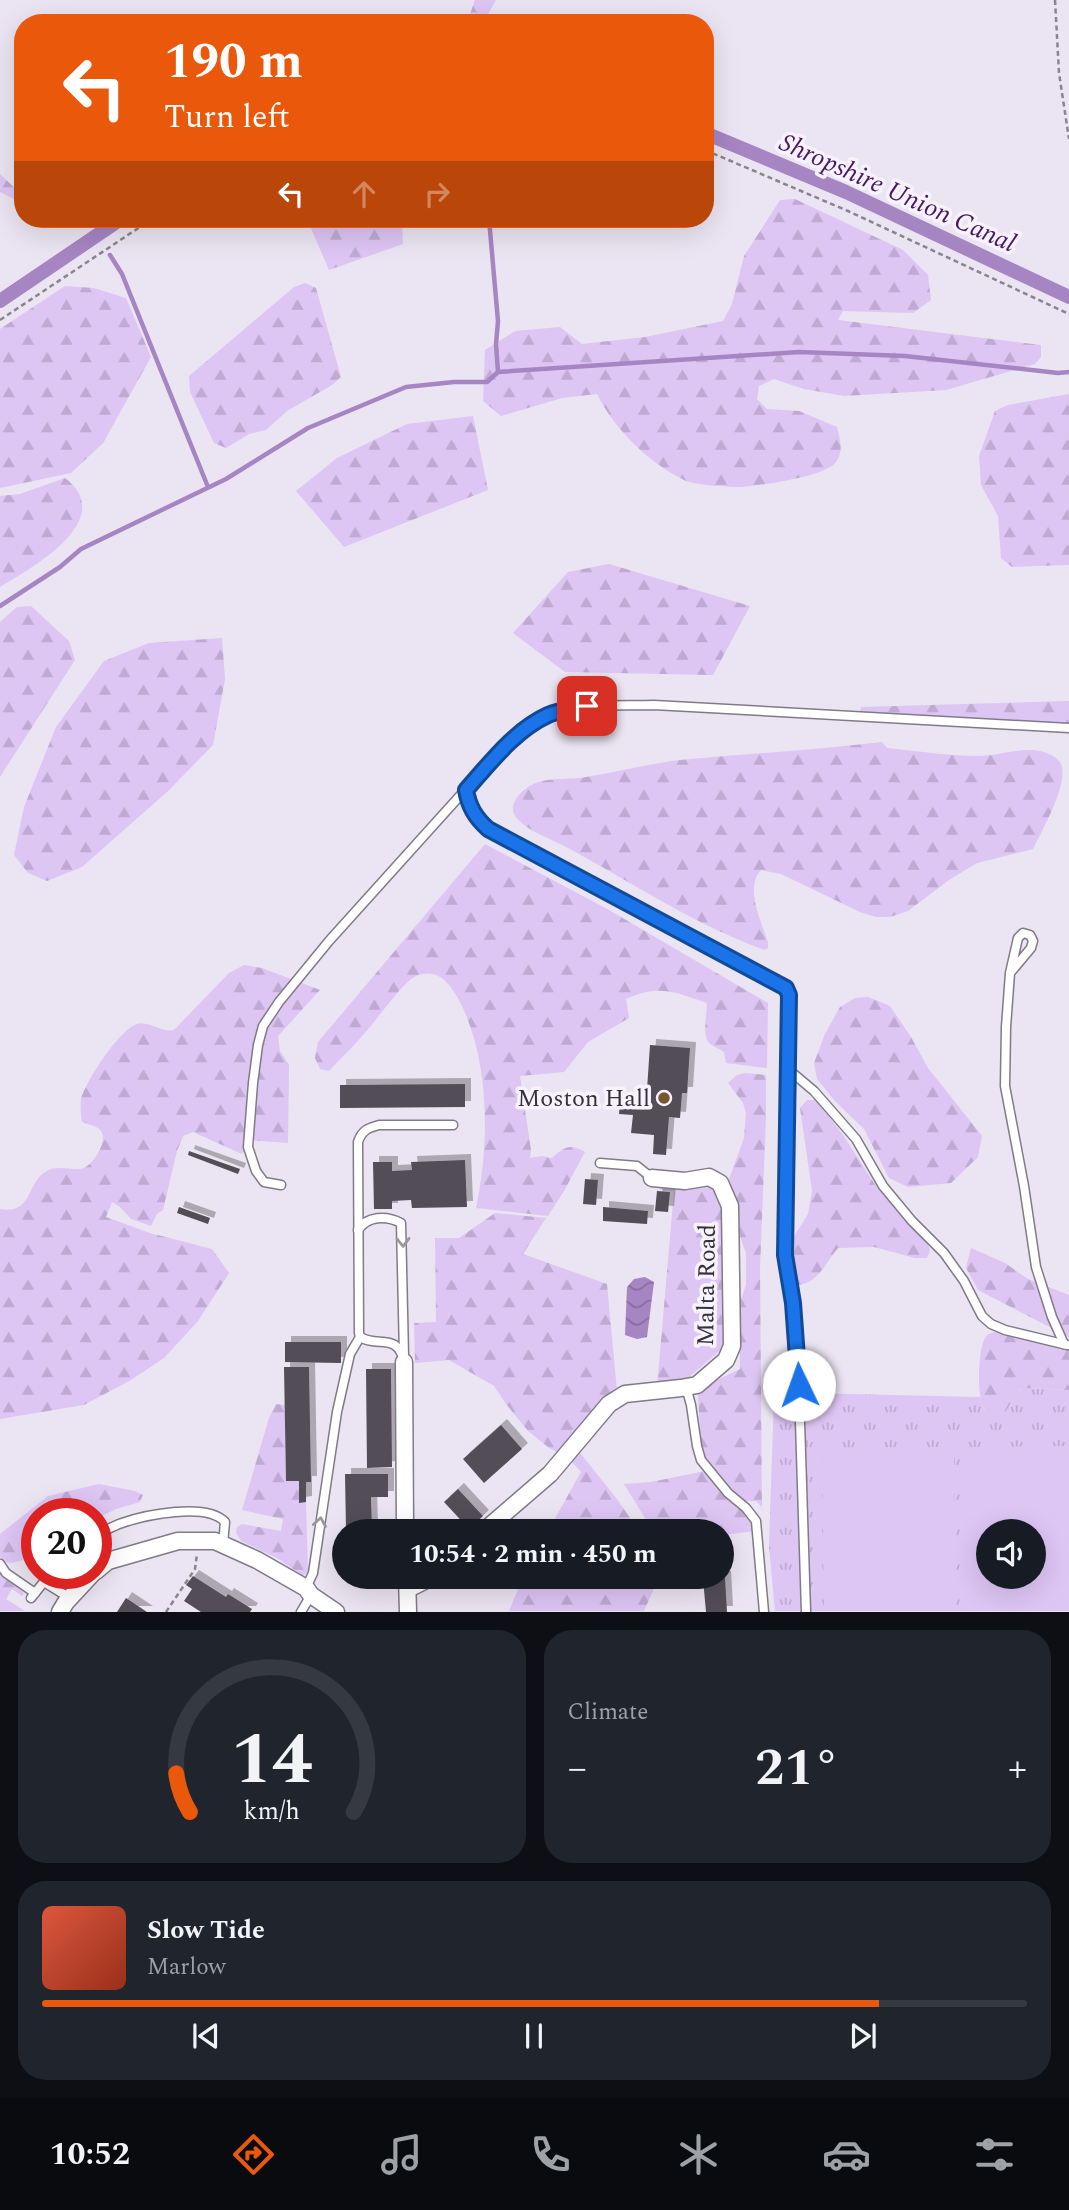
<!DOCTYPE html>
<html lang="en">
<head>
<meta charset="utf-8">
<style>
	:root { --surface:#171b24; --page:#20242c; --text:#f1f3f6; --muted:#9ea1a6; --line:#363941; --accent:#ea580c }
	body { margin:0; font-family:Spectral,serif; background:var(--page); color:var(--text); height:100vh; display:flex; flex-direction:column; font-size:26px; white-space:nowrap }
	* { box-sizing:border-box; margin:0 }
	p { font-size:23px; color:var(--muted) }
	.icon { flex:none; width:38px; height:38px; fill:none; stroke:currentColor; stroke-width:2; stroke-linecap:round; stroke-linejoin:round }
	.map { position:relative; height:1612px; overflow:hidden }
	.drawer { display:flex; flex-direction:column; gap:18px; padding:18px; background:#0d0f14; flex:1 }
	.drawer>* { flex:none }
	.banner { position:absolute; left:14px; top:14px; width:700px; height:214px; border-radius:28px; box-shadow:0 7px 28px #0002; background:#ea580c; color:#fff; overflow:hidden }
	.controls { position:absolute; left:976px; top:1519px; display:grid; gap:14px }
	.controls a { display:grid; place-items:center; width:70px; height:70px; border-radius:50%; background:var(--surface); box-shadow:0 7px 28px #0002; font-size:35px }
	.speed { position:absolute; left:21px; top:1498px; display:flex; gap:14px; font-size:35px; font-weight:700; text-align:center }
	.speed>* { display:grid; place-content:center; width:91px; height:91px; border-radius:50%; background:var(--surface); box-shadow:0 7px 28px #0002; line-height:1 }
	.speed .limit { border:10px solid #d22; background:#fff; color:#111 }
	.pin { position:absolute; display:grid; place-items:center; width:60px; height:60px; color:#fff; margin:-30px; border-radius:14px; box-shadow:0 4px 10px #0006 }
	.me { position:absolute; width:77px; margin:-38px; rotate:357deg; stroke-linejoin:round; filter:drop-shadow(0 0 5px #0008) }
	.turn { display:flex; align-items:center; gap:24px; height:147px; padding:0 35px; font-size:32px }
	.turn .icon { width:91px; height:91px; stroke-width:2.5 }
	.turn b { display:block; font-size:49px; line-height:60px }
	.lanes { display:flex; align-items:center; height:66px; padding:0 35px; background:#0003; justify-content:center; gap:35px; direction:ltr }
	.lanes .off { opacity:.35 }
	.big { font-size:52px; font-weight:700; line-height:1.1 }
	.drawer .card { flex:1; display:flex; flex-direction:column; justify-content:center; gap:10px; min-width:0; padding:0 24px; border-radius:28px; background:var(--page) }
	.drawer .dial { align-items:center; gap:0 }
	.dial svg { height:182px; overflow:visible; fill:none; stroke:var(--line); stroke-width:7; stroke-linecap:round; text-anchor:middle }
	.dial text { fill:var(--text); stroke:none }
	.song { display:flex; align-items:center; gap:21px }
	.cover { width:84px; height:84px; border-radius:10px; background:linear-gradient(135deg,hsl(10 70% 55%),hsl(10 70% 35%)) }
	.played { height:7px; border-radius:4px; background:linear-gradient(90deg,var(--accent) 85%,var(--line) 85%) }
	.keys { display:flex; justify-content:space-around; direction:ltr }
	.heat { display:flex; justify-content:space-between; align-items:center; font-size:38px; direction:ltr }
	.drawer .tiles { flex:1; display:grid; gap:18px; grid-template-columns:1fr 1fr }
	.card:last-child { grid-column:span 2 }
	.trip { position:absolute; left:332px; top:1519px; width:402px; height:70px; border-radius:35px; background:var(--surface); box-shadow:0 7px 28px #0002; font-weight:700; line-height:70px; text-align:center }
	.menu { display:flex; height:112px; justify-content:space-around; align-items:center; background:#090b0e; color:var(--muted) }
	.menu .icon { width:49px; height:49px }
	.menu .current { color:var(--accent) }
	.menu b { font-size:32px; color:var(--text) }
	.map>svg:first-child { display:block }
</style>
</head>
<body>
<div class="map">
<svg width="1069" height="1612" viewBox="0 0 1069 1612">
	<defs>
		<pattern id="grass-tufts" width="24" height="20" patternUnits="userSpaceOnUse" patternTransform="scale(1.75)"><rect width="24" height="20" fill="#ddc5f4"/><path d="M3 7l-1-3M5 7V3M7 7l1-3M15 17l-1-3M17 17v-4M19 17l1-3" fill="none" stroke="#beaad2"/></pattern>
		<pattern id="forest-firs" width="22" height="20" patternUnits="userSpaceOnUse" patternTransform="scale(1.75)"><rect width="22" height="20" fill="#ddc5f4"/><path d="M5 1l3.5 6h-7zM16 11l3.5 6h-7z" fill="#beaad2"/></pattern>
		<pattern id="water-waves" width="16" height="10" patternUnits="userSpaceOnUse" patternTransform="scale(1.75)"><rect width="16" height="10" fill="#a685c3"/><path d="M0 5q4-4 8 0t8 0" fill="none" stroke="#886d9f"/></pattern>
		<filter id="shadow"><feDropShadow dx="6" dy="-6" stdDeviation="0" flood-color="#0004"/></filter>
	</defs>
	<rect width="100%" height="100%" fill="#ebe4f2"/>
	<!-- grass -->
	<path fill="url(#grass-tufts)" fill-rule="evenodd" d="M1023 1388 1069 1390V1611H775L769 1546 774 1395 808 1393 980 1397 984 1410 1010 1406 1015 1393ZM989 1531H1034V1577H989Z"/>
	<!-- forest -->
	<g fill="url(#forest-firs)">
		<path d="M475 0H496L483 23H467Z"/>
		<path d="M0 174 19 192 16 200 0 192Z"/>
		<path d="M795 199 903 250 928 275 931 300 913 313 843 311 838 320 1041 345V357L1035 364 946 390 844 396 804 389 774 379 759 386 757 399 767 409 799 411 837 427C840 440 844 450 836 462 826 477 757 486 738 487 726 487 694 485 684 480 649 463 614 429 597 394L562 398 501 416 483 401 485 350 515 331 560 327 582 344 645 337 723 321 732 304 744 256 780 200Z"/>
		<path d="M307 219H402L403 244 329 270Z"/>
		<path d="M305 283 316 288 341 377 332 385 287 411 266 430 249 434 226 448 214 443 190 392 189 376 294 287Z"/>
		<path d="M65 286 94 288 126 298 151 357 103 443 71 473 0 488V329Z"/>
		<path d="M1069 394V565L1012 567 1001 558 998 516 981 485 979 456 995 411 1008 405Z"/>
		<path d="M473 416 488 490 344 547 296 491 337 458 407 424Z"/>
		<path d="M65 478C119 519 32 568 0 587V496L20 494Z"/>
		<path d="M609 564 750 606 713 675 565 672 513 633 568 572Z"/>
		<path d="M31 606 69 641 75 660 0 777V622L17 607Z"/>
		<path d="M222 638 225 679 213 745 167 792 82 867 47 881 28 873 14 855 24 807 56 727 104 661 149 643Z"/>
		<path d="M1069 701V724L860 714 861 707Z"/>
		<path d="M882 742 887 748C917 751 949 756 979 756 1000 756 1023 746 1044 752 1050 754 1058 758 1061 764 1069 784 1042 830 1033 849L977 863 949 880 908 911 890 917H876L860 912 781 874 761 870C744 888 762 922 768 943V948L765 950C694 925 632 882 566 847 550 838 528 832 516 817 509 808 516 796 524 790 542 775 565 781 586 777 617 772 648 764 680 760 747 754 815 750 882 742Z"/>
		<path d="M485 844 609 910 768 1003 767 1068 726 1063 724 1052C719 1048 713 1047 709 1043 702 1036 707 1013 707 1003 674 992 659 984 626 999L629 1018 588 1042 564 1072 520 1076 531 1150 530 1158 542 1156 552 1158C564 1147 570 1143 585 1152L564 1191 548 1216 476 1208C490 1142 490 1058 458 998 448 981 437 968 416 976 404 981 379 1017 369 1028 357 1043 342 1057 329 1071L320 1069 315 1058 318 1042Z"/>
		<path d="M244 965 262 968 320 990 278 1036 280 1051 289 1065 288 1143 249 1140 242 1154 193 1132 183 1136 177 1151 163 1210 157 1214 151 1226 131 1219 120 1207 112 1202 106 1217 150 1233 212 1249 229 1273 198 1321 164 1358 131 1380 84 1405 0 1419V1209C33 1215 26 1182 47 1171 59 1164 73 1172 84 1168 94 1163 108 1141 101 1131 98 1126 87 1124 82 1122 81 1115 80 1106 81 1099 86 1081 119 1030 137 1024 150 1021 162 1033 174 1030L229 973Z"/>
		<path d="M868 997 890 1006 911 1037 928 1068 982 1136 978 1157 951 1183 908 1187 889 1178 864 1129 835 1101 817 1079 814 1063 825 1034 840 1007 855 998Z"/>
		<path d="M745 1073 766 1075V1117L760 1269 762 1507 756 1501H744L735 1497 705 1460 701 1445 698 1396 699 1389 740 1369 739 1305 746 1285V1253L738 1232V1207L729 1179 744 1138 746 1113 743 1103 728 1083 737 1075Z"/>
		<path d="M807 1100H816L843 1135 874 1183 926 1241 930 1250 927 1258H915L874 1247 838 1248C826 1262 819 1282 799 1285L794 1280 789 1254 793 1238 808 1214 812 1191 800 1108Z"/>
		<path d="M665 1183 709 1186 718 1190 725 1216 724 1347 689 1377 657 1387 674 1191 660 1190V1186Z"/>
		<path d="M495 1213 546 1218 523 1254 607 1284 617 1391 563 1456 548 1447 528 1431 506 1404 494 1386 449 1360 415 1363 414 1323 436 1322 435 1238H459Z"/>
		<path d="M971 1248 1005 1263 1028 1279 1069 1295V1337L978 1290 966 1268Z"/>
		<path d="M994 1332 1069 1349V1390L1023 1388 1019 1390 1006 1411C1000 1413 990 1416 985 1410 976 1399 978 1349 985 1338 988 1333 990 1334 994 1332Z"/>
		<path d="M276 1404 285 1405 286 1480 299 1481V1502H306L308 1572 303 1576 277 1558 241 1541 236 1533 237 1527 242 1524 281 1531 283 1519 242 1510 269 1418Z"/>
		<path d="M580 1453 617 1499 639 1531H548L581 1472 572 1462Z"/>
		<path d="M705 1471 726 1497 748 1516 755 1531 723 1535V1531H653L624 1484 651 1482Z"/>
		<path d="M99 1484 135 1491 143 1495 140 1502 116 1509 96 1519V1514H37V1557L11 1563 4 1562 0 1556V1534L48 1496Z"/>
		<path d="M0 1573 24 1593 22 1596 12 1589 6 1599 25 1611H0Z"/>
		<path d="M523 1577H659L644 1611H509Z"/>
	</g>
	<!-- garden -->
	<g fill="#ddc5f4" fill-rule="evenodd">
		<path d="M1069 1446V1611H966L964 1447ZM989 1531H1034V1577H989Z"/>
		<path d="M954 1447 956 1611H824L822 1448Z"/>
	</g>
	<!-- water -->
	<path fill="url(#water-waves)" d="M645 1277 654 1282 647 1337 637 1339 625 1335 627 1287 634 1279Z"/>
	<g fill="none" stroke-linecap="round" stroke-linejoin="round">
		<!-- stream -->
		<g stroke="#a685c3" stroke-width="4.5">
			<path d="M489 219 498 321 496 344 498 372"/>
			<path d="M110 255 122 274 208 487"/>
			<path d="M0 606 60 567 81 549 226 479 308 428 406 387 454 382H487L498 372 799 352 905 356 1058 373 1069 372"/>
		</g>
		<!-- canal -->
		<g stroke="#a685c3" stroke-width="14">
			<path d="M705 133 846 192 1069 297"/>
			<path d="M0 301 121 219"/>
		</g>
	</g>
	<!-- building -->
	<g fill="#534d59" filter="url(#shadow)">
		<path d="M650 1045 690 1048 687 1093H682L680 1118 669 1117 666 1155 653 1154 654 1135 631 1133 633 1115 619 1114 620 1102 646 1104Z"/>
		<path d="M465 1084V1107L340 1108V1085Z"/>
		<path d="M189 1151 240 1169 238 1174 188 1155Z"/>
		<path d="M465 1160 467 1207 412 1208 411 1200 392 1201V1209H374L373 1162H392V1171L412 1170 411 1162Z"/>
		<path d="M585 1179 598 1180 596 1205 583 1204Z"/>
		<path d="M657 1191 670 1192 668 1212 655 1211Z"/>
		<path d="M179 1207 210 1218 208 1224 177 1213Z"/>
		<path d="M603 1207 648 1211 647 1224 603 1221Z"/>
		<path d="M285 1342H341V1363L285 1362Z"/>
		<path d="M284 1367H309L311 1482H306V1502L299 1503V1481H286Z"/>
		<path d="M366 1369H391L392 1467 367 1468Z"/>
		<path d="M501 1425 522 1449 484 1483 463 1459Z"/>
		<path d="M345 1474H388V1497H371L372 1531H346Z"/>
		<path d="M458 1489 483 1516 469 1529 444 1502Z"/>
		<path d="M193 1576 226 1597 228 1594 252 1609 250 1612H201L184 1601 192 1589 186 1585Z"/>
		<path d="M667 1577H725L727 1612H706L703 1579 667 1582Z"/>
		<path d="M126 1598 147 1612H117Z"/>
	</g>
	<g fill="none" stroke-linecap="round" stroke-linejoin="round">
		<defs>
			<g id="lane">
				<path d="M466 790C470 807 475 817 488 829L786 988 789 995 785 1255 793 1303 798 1358 806 1612"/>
				<path d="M1010 973 1031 948 1033 941 1030 935 1023 933 1018 938 1010 973 1006 1027 1005 1086 1024 1186 1036 1267 1052 1317 1064 1344"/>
				<path d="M789 1070 814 1091 856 1139 883 1186 912 1221 944 1253 964 1281 982 1316 991 1324 1005 1330 1067 1345"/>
				<path d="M600 1163 637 1166 652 1178"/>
				<path d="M281 1185 264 1182 256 1171 248 1147 253 1083 258 1045 263 1026 279 1002 329 941 503 748C517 736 533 720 551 714 584 703 620 706 654 705L1069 728"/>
				<path d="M358 1230C367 1216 386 1215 401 1223L404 1356"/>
				<path d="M404 1362C398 1332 378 1348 360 1337L359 1333 358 1142C362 1130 368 1128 379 1125H453"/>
				<path d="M682 1389 688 1394 691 1405 697 1446 701 1460 728 1493 746 1508 756 1521 764 1612"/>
				<path d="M96 1535C105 1531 113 1526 122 1523 145 1515 207 1502 225 1522L223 1544"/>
				<path d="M0 1564 6 1573 35 1593"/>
				<path d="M44 1582 70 1598"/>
				<path d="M306 1588 313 1573 337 1412 350 1354 360 1337"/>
				<path d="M31 1598 51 1573"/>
				<path d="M301 1612 311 1595"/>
			</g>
			<g id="street">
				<path d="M404 1362 405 1531"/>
				<path d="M484 1531 550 1474 609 1404 625 1394 681 1388 697 1385 726 1360 732 1346 730 1206 720 1183 709 1177 685 1181 652 1178"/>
				<path d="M96 1571 108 1561 178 1541H215L257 1560 306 1588 311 1595 336 1612"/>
				<path d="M407 1577 408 1612"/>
				<path d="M408 1589 432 1577"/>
				<path d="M60 1612 66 1602 93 1573"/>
			</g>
		</defs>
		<!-- lane casing -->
		<use href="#lane" stroke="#817b87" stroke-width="11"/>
		<!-- street casing -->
		<use href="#street" stroke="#817b87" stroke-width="19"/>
		<!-- path -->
		<g stroke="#89848e" stroke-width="2.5" stroke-dasharray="5 3.5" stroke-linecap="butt">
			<path d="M1055 0 1059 73 1069 139"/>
			<path d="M705 150 848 211 1069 314"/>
			<path d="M0 320 152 219"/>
			<path d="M166 1612 195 1569 197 1554"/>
		</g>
		<!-- lane -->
		<use href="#lane" stroke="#fff" stroke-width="8"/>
		<!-- street -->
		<use href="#street" stroke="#fff" stroke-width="16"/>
	</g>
	<!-- one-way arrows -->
	<defs><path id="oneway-chevron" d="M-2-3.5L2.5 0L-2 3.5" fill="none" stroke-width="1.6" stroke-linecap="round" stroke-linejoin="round" transform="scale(1.75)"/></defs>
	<g stroke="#9a989b">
		<use href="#oneway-chevron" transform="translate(403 1242) rotate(89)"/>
		<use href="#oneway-chevron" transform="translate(320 1522) rotate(-81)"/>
	</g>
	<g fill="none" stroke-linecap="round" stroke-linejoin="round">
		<defs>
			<path id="route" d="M587 706C575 709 560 710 548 715 515 730 490 763 466 790 469 807 475 817 488 829L786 988 789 995 785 1255 793 1303 799 1385"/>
		</defs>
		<!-- route casing -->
		<use href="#route" stroke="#114b97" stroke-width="18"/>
		<!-- route -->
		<use href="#route" stroke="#1a73e8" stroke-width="12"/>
	</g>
	<!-- markers -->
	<circle fill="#77582d" stroke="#f8f2fd" stroke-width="2.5" cx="664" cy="1098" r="7"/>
	<g text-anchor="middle" stroke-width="7" stroke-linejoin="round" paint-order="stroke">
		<!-- poi labels -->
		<g font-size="24" fill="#343137" stroke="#f8f2fd" text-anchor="end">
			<text x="650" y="1106">Moston Hall</text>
		</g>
		<!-- street labels -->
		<g font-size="24" fill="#343137" stroke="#f8f2fd">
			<text transform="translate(706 1285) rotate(-89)" y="8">Malta Road</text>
		</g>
		<!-- water labels -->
		<g font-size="26" font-style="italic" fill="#461a64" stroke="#f8f2fd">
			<text transform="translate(898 192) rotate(24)" y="9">Shropshire Union Canal</text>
		</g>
	</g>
</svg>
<div class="controls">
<a><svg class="icon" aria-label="sound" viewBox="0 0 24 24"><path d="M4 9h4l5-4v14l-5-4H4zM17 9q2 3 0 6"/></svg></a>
</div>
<div class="speed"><div class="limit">20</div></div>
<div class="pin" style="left:587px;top:706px;background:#d93025"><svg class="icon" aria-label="arrive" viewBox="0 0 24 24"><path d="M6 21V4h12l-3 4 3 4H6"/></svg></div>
<svg class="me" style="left:799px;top:1385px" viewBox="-20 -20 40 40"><circle r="19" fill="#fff"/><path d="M0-13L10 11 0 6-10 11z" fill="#1a73e8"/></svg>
<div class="trip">10:54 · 2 min · 450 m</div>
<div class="banner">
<div class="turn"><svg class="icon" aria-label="left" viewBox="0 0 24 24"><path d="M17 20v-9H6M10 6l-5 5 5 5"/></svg><div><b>190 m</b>Turn left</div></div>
<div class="lanes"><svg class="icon" aria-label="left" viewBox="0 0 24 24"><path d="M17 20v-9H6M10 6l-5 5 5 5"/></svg><svg class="icon off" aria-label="ahead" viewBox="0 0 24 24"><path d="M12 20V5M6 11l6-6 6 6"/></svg><svg class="icon off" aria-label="right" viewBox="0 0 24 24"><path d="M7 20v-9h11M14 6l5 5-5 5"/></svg></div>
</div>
</div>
<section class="drawer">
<div class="tiles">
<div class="card dial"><svg viewBox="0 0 100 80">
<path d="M14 69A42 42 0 1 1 86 69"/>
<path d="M14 69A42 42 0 0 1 8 52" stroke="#ea580c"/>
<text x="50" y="56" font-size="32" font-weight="700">14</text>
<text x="50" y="72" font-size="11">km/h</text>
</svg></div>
<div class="card"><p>Climate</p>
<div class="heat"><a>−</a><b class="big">21°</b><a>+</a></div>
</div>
<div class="card">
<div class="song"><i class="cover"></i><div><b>Slow Tide</b><p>Marlow</p></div></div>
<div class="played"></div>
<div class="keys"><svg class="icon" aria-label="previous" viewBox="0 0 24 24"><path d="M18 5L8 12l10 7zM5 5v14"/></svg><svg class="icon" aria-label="pause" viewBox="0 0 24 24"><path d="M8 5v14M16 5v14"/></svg><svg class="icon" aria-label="next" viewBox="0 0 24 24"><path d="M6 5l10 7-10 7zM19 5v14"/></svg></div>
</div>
</div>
</section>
<nav class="menu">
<b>10:52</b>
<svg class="icon current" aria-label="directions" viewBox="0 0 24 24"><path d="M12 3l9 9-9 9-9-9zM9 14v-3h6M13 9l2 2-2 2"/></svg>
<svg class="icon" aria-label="music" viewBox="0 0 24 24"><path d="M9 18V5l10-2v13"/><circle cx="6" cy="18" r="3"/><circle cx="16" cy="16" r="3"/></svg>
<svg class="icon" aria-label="phone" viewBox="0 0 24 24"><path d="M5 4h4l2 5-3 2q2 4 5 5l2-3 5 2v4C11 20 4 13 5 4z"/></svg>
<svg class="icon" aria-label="climate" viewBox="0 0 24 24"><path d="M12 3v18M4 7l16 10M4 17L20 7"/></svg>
<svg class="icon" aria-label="car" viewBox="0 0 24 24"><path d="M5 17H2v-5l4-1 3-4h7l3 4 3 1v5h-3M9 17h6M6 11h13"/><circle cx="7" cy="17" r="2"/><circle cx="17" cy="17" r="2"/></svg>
<svg class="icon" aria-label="filters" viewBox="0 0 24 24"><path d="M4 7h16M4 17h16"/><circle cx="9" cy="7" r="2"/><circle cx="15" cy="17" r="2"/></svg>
</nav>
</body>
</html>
